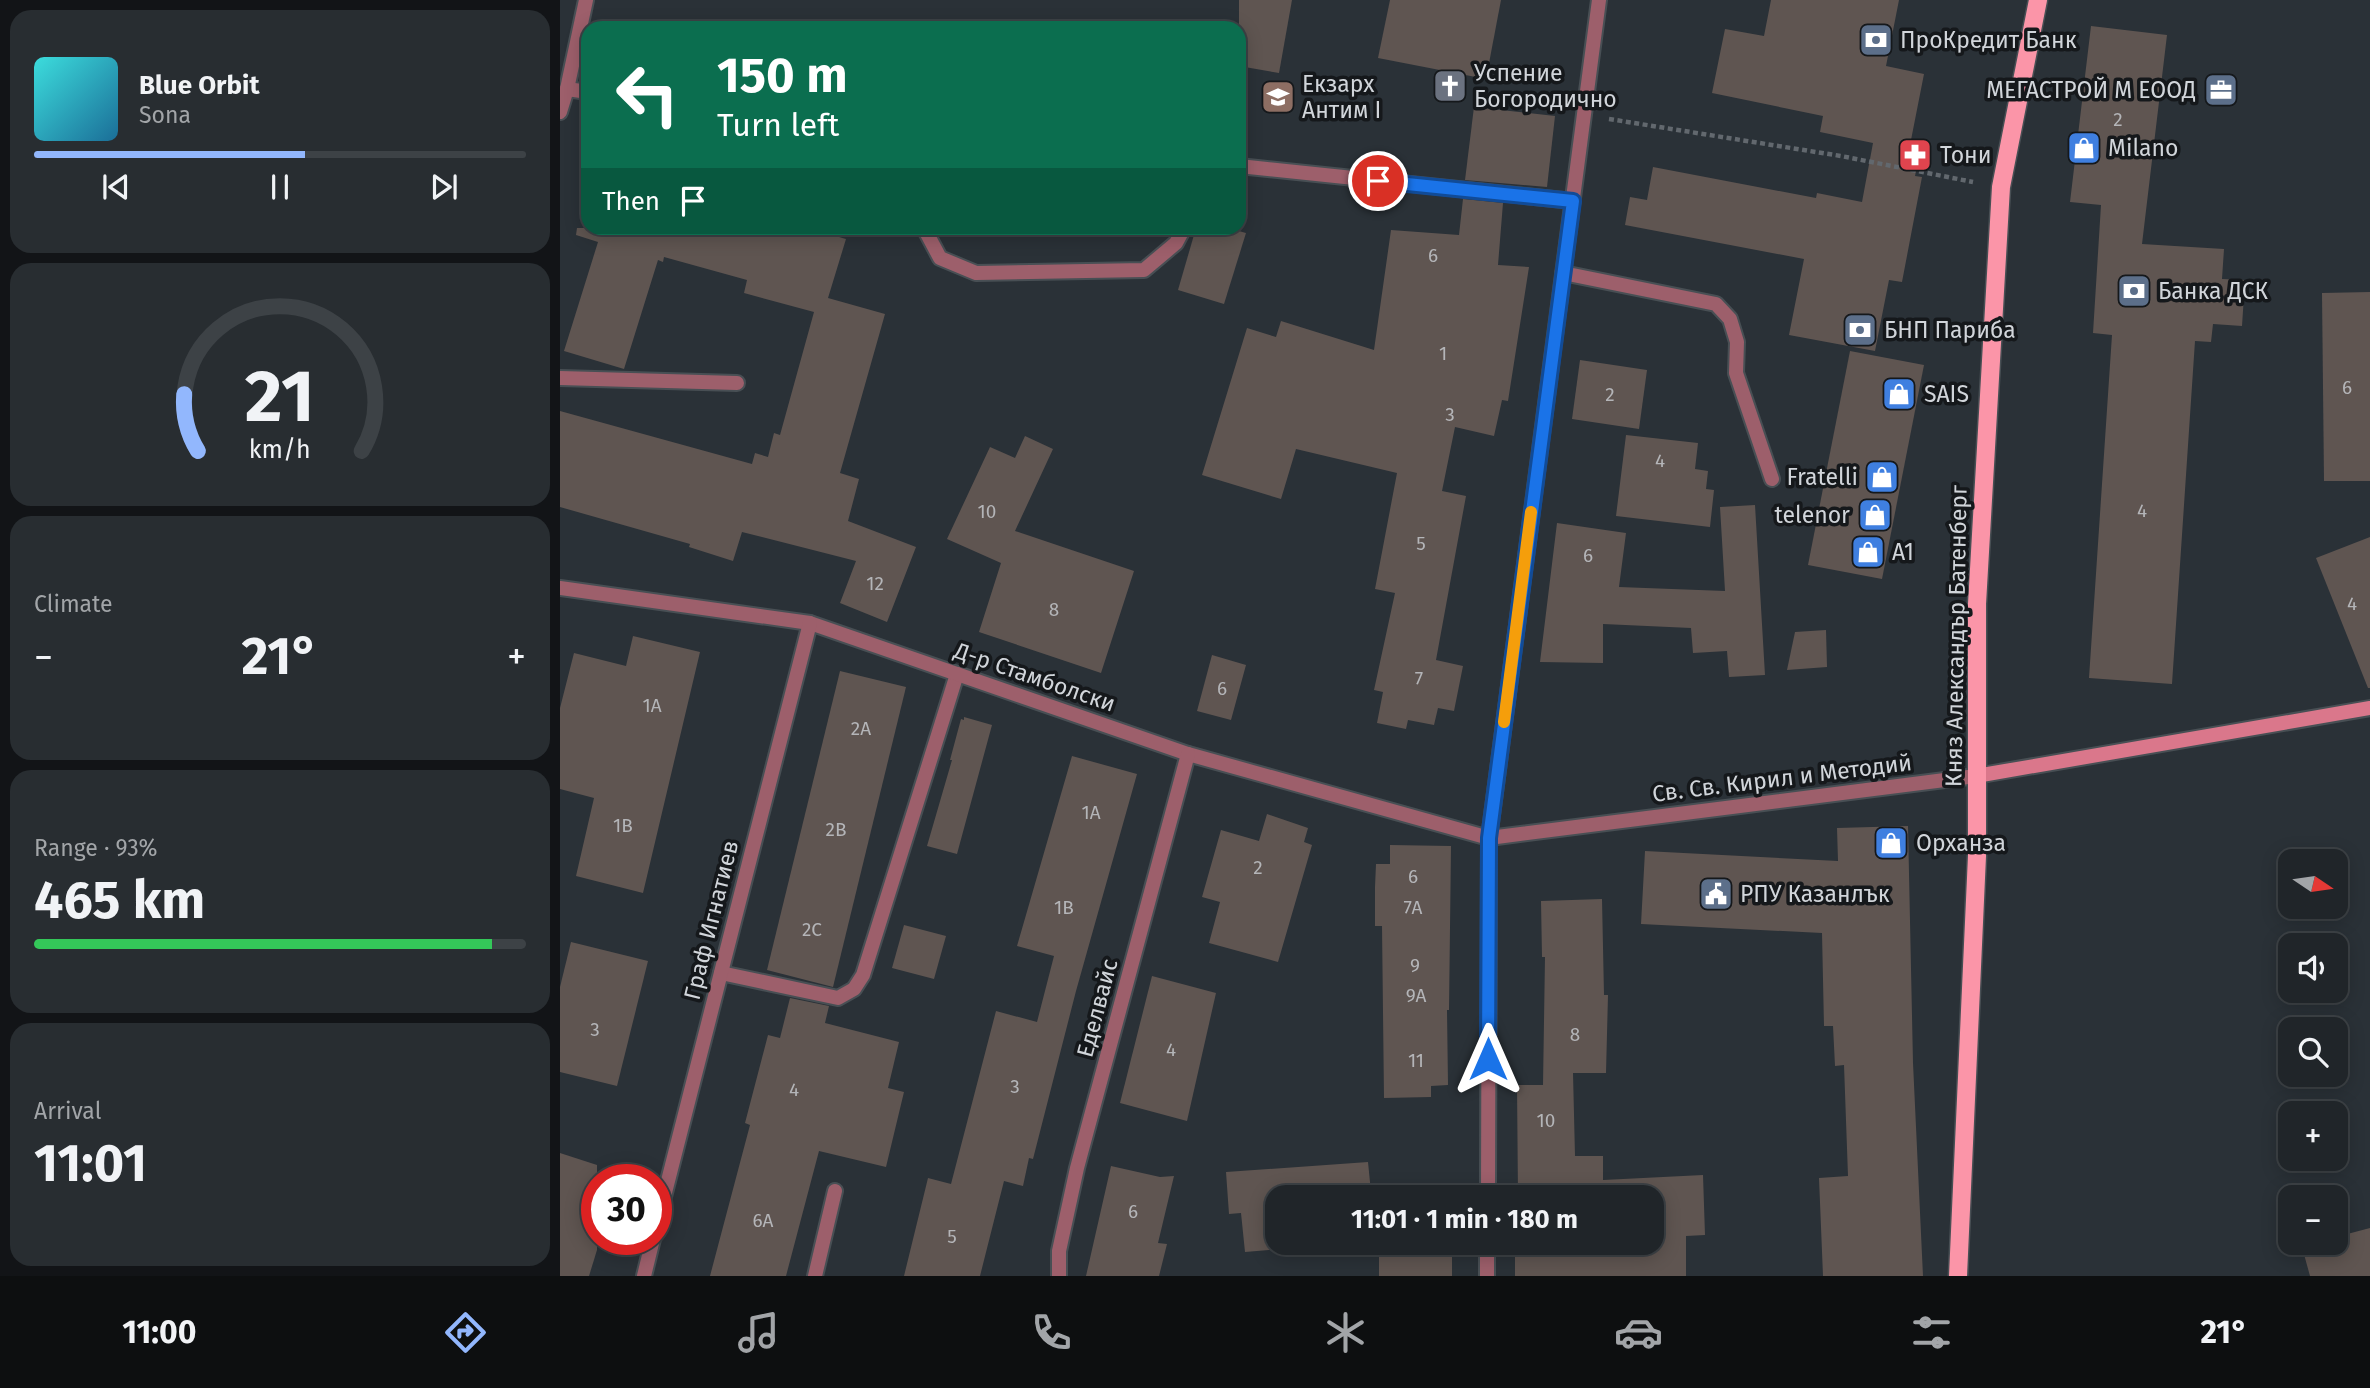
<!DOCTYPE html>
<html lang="en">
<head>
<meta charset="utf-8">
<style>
	:root { --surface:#202529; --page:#282d31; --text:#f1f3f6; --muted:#a2a5a8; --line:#3d4246; --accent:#92b7fd }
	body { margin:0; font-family:"Fira Sans",sans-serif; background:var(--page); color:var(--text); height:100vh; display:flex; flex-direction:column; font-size:26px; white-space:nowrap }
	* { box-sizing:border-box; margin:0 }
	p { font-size:23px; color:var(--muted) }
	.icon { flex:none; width:38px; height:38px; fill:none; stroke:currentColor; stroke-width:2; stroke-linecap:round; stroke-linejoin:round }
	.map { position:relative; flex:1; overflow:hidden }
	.drawer { display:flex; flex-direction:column; gap:10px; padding:10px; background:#121417; width:560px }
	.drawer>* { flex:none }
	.guide { position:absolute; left:21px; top:21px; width:665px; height:214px; border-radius:21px; box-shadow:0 4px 18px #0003,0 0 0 2px var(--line); background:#0b6e4f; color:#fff; overflow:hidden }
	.needle { width:46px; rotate:103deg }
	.controls { position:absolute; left:1718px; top:849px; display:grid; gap:14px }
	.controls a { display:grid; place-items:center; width:70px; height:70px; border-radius:14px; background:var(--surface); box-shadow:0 4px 18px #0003,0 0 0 2px var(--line); font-size:35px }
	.speed { position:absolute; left:21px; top:1164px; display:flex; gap:14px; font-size:35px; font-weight:700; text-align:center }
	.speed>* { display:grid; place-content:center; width:91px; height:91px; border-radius:50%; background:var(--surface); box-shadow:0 4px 18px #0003,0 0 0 2px var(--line); line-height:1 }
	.speed .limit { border:10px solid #d22; background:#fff; color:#111 }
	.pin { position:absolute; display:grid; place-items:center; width:60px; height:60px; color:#fff; margin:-30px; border:4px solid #fff; border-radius:50%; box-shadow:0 2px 7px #0007 }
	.me { position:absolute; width:77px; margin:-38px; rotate:0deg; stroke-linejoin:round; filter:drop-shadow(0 0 5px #0008) }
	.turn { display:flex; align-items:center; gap:24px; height:147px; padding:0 21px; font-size:32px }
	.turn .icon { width:91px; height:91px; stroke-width:2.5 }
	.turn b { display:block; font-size:49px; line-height:60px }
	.then { display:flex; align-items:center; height:66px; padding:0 21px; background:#0003; gap:14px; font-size:26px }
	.big { font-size:52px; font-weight:700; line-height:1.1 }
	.drawer .tile { flex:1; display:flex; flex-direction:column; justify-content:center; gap:10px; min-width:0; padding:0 24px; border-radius:21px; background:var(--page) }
	.drawer .dial { align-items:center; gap:0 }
	.dial svg { height:182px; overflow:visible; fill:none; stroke:var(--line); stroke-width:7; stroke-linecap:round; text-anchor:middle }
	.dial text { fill:var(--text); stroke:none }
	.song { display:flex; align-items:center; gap:21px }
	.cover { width:84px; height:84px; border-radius:10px; background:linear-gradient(135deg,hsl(180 70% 55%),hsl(200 70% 35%)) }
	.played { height:7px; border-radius:4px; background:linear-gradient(90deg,var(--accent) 55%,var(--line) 55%) }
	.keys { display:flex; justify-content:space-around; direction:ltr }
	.heat { display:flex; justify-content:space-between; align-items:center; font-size:38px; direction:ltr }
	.charge { height:10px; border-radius:5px; background:linear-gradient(90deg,#34c759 93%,var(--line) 0) }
	.trip { position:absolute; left:705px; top:1185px; width:399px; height:70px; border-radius:21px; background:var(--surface); box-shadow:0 4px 18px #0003,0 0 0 2px var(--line); font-weight:700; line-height:70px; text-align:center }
	.menu { display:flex; height:112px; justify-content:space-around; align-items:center; background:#0d0f10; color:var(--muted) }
	.menu .icon { width:49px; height:49px }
	.menu .selected { color:var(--accent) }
	.menu b { font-size:32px; color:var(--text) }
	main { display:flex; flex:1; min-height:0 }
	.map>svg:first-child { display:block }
</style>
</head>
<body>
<main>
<section class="drawer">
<div class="tile">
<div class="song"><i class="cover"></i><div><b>Blue Orbit</b><p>Sona</p></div></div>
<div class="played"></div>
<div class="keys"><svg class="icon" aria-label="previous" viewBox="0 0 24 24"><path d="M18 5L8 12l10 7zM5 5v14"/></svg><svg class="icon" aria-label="pause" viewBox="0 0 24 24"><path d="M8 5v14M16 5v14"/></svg><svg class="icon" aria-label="next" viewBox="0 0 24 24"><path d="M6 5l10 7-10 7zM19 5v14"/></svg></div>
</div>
<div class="tile dial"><svg viewBox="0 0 100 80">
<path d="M14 69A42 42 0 1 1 86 69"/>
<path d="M14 69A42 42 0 0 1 8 44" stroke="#92b7fd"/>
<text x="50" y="56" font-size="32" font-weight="700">21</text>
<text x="50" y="72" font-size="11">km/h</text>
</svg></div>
<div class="tile"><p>Climate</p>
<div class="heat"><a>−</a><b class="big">21°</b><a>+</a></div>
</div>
<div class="tile"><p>Range · 93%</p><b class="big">465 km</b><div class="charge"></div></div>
<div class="tile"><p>Arrival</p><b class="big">11:01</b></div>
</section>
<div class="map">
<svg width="1810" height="1276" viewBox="0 0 1810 1276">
	<rect width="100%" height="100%" fill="#2a3137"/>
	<!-- building -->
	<g fill="#5f5551">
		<path d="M679 0H732L719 73 679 66Z"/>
		<path d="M830 0H941L926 79 818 58Z"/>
		<path d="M1211 0H1339L1326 66 1364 74 1351 140 1362 142 1355 176 1362 177 1342 282 1329 280 1315 351 1229 335 1244 259 1065 225 1070 197 1087 200 1093 167 1256 198 1257 193 1302 202 1313 143 1260 132 1263 116 1152 93 1165 29 1204 36Z"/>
		<path d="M1531 26 1607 35 1582 244 1664 249 1662 279 1685 280 1682 326 1653 324 1651 342 1635 341 1612 684 1529 678 1552 335 1533 333 1541 205 1510 202Z"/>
		<path d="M914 107 995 116 987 187 905 180Z"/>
		<path d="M903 199 943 203 938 265 969 267 948 401 942 400 934 436 895 427 882 491 906 496 876 660 903 666 894 711 878 708 874 725 848 720 846 729 817 723 823 692 814 690 835 593 815 589 837 473 736 449 721 499 642 475 687 328 716 337 721 321 814 350 831 230 899 235Z"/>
		<path d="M17 228H248L286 239 268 298 325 314 280 473 299 479 288 521 356 547 327 622 280 603 296 561 182 532 173 561 129 547 130 544 0 507V411L192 464 195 453 208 457 214 433 220 435 254 312 184 293 187 280 104 257 103 262 98 260 64 369 4 351 38 242 16 235Z"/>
		<path d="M636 228H668L686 233 664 304 618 290Z"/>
		<path d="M1810 292V481H1764L1762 293Z"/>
		<path d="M1290 351 1364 365 1322 579 1248 565Z"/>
		<path d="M1020 360 1087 370 1079 429 1012 419Z"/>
		<path d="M1066 435 1138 443 1135 469 1148 471 1146 489 1154 490 1150 527 1056 516Z"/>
		<path d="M465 436 493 449 455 531 574 571 541 673 419 632 441 563 387 539 430 447 455 458Z"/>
		<path d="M1195 505 1205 675 1169 677 1167 651 1133 653 1131 628 1043 624V663L980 662 997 523 1066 533 1059 587 1165 591 1160 507Z"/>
		<path d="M1810 537V688H1808L1756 558Z"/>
		<path d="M1266 630 1267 667 1227 670 1235 632Z"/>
		<path d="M73 636 140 652 83 893 16 876 34 798 0 789V708L14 653 66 666Z"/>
		<path d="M652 655 686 665 671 720 637 711Z"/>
		<path d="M280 671 346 687 273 987 207 970Z"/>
		<path d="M404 717 432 725 397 854 367 846 392 760H390L401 719 404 720Z"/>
		<path d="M512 756 577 774 516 991 473 1159 469 1158 463 1186 444 1181 420 1276H344L368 1178 391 1184 436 1011 477 1022 494 956 457 946Z"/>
		<path d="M707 814 748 828 744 842 752 845 718 962 649 943 660 902 642 897 661 830 699 841Z"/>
		<path d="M1348 826 1353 1063 1363 1276H1263L1259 1178 1288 1176 1284 1065 1275 1066 1273 1026H1264L1262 933 1081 924 1085 851 1278 861 1277 828Z"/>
		<path d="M830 845 891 846 889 1010H887L888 1085 871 1086V1097L824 1098 822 926H815V887L816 864H830Z"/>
		<path d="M1042 899 1044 995H1048L1046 1073H1013L1015 1156H1043V1180L1143 1175 1145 1235 1126 1236V1276H955V1242H1092V1197H958L957 1085H983L985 957H982L981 901Z"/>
		<path d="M344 925 386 936 374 979 332 968Z"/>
		<path d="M11 942 88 961 57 1086 0 1072V987Z"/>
		<path d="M592 976 656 993 627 1121 560 1103Z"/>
		<path d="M230 998 269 1006 265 1023 339 1042 328 1088 344 1092 326 1167 259 1151 226 1276H150L190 1125 185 1123 208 1035 220 1038Z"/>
		<path d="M0 1153 37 1165V1250L29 1276H0Z"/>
		<path d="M808 1162 811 1192 891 1191V1197H718V1242H801L685 1252 681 1213 669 1214 666 1172Z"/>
		<path d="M551 1166 600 1177 614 1176 598 1243 607 1244 599 1276H526Z"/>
		<path d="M1810 1228V1276H1750L1742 1247 1757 1242H1776V1237Z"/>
		<rect x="819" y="1242" width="73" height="34"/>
	</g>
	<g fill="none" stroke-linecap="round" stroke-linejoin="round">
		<defs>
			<g id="service">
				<path d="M364 228 380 258 416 273 584 270 616 243 624 228"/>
				<path d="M0 378 177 383"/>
				<path d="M161 973 278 998 294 989 303 975 397 674"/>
				<path d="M255 1276 275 1191"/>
			</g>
			<g id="minor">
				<path d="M7 89 28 92"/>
				<path d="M679 166 1013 201"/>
				<path d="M1003 273 1156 304 1170 319 1177 342 1176 373 1212 479"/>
				<path d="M0 588 250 623 628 754 929 838 1416 776"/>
				<path d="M928 1197 929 838 1039 0"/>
				<path d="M96 1228 250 623"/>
				<path d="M84 1276 93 1239"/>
				<path d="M499 1276V1251L517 1168 628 754"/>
				<path d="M927 1276V1242"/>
			</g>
			<path id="tertiary" d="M0 112 7 89 26 0"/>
			<path id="secondary" d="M1416 776 1810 708"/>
			<path id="primary" d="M1398 1276 1417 856V604L1441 187 1478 0"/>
		</defs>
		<!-- service casing -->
		<use href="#service" stroke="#484f54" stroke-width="18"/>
		<!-- minor casing -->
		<use href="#minor" stroke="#484f54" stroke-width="18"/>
		<!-- tertiary casing -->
		<use href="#tertiary" stroke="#484f54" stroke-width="18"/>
		<!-- secondary casing -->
		<use href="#secondary" stroke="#484f54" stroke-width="18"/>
		<!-- primary casing -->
		<use href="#primary" stroke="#484f54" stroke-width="21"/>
		<!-- path -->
		<path stroke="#62686e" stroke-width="4.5" stroke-dasharray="5 3.5" stroke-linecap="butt" d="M1049 119 1281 156 1413 182"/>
		<!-- service -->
		<use href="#service" stroke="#9d5f6b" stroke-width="14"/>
		<!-- minor -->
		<use href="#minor" stroke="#9d5f6b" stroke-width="14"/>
		<!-- tertiary -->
		<use href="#tertiary" stroke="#9d5f6b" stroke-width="14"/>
		<!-- secondary -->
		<use href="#secondary" stroke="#da778b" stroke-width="14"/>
		<!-- primary -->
		<use href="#primary" stroke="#fb95a8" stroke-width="18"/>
	</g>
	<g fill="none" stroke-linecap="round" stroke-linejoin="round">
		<defs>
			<path id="route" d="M818 181 1013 201 929 838 928 1059"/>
		</defs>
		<!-- route casing -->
		<use href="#route" stroke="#114b97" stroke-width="18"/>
		<!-- route -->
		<use href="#route" stroke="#1a73e8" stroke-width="12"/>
		<!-- slow -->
		<path stroke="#f59e0b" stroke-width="12" d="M944 722 971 512"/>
	</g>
	<!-- icons -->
	<defs>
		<symbol id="bank-square" viewBox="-11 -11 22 22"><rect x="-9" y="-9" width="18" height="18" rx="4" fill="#5c6f8a" stroke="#15181b"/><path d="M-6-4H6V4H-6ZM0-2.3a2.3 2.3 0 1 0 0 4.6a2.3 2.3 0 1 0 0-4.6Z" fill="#fff"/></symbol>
		<symbol id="church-square" viewBox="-11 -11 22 22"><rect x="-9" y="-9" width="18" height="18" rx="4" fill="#6b7280" stroke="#15181b"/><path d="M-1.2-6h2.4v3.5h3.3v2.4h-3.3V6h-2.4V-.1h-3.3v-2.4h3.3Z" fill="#fff"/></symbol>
		<symbol id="office-square" viewBox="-11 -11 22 22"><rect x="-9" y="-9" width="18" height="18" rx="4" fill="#5c6f8a" stroke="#15181b"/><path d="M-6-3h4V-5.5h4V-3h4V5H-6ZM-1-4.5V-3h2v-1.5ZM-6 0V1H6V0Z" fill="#fff"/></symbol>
		<symbol id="school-square" viewBox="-11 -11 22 22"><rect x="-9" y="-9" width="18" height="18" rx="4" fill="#8d6e63" stroke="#15181b"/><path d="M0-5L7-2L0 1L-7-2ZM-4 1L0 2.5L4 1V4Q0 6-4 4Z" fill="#fff"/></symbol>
		<symbol id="shop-square" viewBox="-11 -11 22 22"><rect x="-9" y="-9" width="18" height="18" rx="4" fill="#3f7fe0" stroke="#15181b"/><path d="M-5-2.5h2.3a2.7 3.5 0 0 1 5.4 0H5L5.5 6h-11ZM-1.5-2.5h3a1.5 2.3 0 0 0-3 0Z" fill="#fff"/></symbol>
		<symbol id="pharmacy-square" viewBox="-11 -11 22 22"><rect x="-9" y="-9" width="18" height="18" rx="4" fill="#e0444e" stroke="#15181b"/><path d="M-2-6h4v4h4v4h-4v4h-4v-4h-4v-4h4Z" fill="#fff"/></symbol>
		<symbol id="civic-square" viewBox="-11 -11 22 22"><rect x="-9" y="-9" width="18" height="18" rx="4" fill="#5c6f8a" stroke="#15181b"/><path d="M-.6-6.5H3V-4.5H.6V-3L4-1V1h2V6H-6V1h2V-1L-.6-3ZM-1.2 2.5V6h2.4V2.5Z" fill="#fff"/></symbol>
	</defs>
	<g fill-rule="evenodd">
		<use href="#bank-square" x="1297" y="21" width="38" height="38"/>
		<use href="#church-square" x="871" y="67" width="38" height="38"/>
		<use href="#office-square" x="1642" y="71" width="38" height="38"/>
		<use href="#school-square" x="699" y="78" width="38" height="38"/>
		<use href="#shop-square" x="1505" y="129" width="38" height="38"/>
		<use href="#pharmacy-square" x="1336" y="136" width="38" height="38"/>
		<use href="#bank-square" x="1555" y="272" width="38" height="38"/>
		<use href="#bank-square" x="1281" y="311" width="38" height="38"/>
		<use href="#shop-square" x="1320" y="375" width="38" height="38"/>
		<use href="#shop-square" x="1303" y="458" width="38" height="38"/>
		<use href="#shop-square" x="1296" y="496" width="38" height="38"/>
		<use href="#shop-square" x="1289" y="533" width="38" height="38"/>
		<use href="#shop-square" x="1312" y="824" width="38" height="38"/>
		<use href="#civic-square" x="1137" y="875" width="38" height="38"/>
	</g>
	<g text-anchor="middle" stroke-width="7" stroke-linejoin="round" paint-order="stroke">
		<!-- number labels -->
		<g font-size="19" fill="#b4b5b8">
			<text x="1558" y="126">2</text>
			<text x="873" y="262">6</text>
			<text x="883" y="360">1</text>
			<text x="1787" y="394">6</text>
			<text x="1050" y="401">2</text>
			<text x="890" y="421">3</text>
			<text x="1100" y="467">4</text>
			<text x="1582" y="517">4</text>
			<text x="427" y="518">10</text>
			<text x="861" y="550">5</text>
			<text x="1028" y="562">6</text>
			<text x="315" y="590">12</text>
			<text x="1792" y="610">4</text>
			<text x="494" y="616">8</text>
			<text x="859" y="685">7</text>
			<text x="662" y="695">6</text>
			<text x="92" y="712">1А</text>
			<text x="301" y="735">2А</text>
			<text x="531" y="819">1А</text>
			<text x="63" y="832">1B</text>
			<text x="276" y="836">2B</text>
			<text x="698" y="874">2</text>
			<text x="853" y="883">6</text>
			<text x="504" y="914">1B</text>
			<text x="853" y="914">7A</text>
			<text x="252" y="936">2C</text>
			<text x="855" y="972">9</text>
			<text x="856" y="1002">9A</text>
			<text x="35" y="1036">3</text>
			<text x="1015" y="1041">8</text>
			<text x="611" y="1056">4</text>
			<text x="856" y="1067">11</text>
			<text x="455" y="1093">3</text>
			<text x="234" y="1096">4</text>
			<text x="986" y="1127">10</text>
			<text x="573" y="1218">6</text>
			<text x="203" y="1227">6A</text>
			<text x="392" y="1243">5</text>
		</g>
		<!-- poi labels -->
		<g font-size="23" fill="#d1d5da" stroke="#15181b" text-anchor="start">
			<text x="1340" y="48">ПроКредит Банк</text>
			<text x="914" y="81">Успение<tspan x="914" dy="26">Богородично</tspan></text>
			<text x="742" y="92">Екзарх<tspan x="742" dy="26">Антим I</tspan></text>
			<text x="1636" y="98" text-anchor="end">МЕГАСТРОЙ М ЕООД</text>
			<text x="1548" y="156">Milano</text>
			<text x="1380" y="163">Тони</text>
			<text x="1598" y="299">Банка ДСК</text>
			<text x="1324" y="338">БНП Париба</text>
			<text x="1364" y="402">SAIS</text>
			<text x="1298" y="485" text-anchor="end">Fratelli</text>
			<text x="1290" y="523" text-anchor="end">telenor</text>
			<text x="1332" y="560">A1</text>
			<text x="1356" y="851">Орханза</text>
			<text x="1180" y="902">РПУ Казанлък</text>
		</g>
		<!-- street labels -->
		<g font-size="23" fill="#d1d5da" stroke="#15181b">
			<text transform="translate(1396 636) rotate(-89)" y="8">Княз Александър Батенберг</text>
			<text transform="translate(475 677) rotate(19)" y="8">Д-р Стамболски</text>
			<text transform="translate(1222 778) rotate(-7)" y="8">Св. Св. Кирил и Методий</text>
			<text transform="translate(151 920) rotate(-76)" y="8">Граф Игнатиев</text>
			<text transform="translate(537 1008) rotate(-75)" y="8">Еделвайс</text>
		</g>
	</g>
</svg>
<div class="controls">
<a><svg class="needle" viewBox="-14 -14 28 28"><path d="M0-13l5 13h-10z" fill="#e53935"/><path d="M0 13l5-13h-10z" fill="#a2a5a8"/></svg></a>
<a><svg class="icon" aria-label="sound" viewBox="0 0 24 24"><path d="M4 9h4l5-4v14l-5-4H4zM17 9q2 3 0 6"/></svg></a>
<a><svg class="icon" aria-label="search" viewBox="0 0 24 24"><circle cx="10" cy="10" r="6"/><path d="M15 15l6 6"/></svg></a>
<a>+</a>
<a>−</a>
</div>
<div class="speed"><div class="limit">30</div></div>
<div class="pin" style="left:818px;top:181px;background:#d93025"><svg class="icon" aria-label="arrive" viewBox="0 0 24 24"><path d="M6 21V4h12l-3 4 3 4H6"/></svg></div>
<svg class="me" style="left:928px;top:1059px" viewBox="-20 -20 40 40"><path d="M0-17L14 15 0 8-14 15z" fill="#1a73e8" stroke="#fff" stroke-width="4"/></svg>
<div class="trip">11:01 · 1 min · 180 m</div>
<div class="guide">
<div class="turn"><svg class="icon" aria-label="left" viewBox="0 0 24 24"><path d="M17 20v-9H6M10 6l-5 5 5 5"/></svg><div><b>150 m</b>Turn left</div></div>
<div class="then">Then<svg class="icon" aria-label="arrive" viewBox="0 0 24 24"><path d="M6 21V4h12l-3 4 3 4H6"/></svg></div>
</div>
</div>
</main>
<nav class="menu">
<b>11:00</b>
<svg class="icon selected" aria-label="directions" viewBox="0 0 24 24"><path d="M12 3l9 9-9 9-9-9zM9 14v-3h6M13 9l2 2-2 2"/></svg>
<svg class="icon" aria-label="music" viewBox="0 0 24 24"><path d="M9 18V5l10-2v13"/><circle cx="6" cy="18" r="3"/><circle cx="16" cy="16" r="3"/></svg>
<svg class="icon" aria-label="phone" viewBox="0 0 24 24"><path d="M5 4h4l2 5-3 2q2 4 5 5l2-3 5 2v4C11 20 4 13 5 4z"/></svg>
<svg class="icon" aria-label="climate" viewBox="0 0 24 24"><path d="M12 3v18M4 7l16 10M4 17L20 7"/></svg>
<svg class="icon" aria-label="car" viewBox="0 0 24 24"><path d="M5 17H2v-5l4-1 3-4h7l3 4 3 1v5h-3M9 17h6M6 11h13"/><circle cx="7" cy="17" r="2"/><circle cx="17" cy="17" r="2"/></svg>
<svg class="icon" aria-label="filters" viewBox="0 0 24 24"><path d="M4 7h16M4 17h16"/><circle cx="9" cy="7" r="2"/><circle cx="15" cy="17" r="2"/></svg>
<b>21°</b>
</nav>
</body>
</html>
